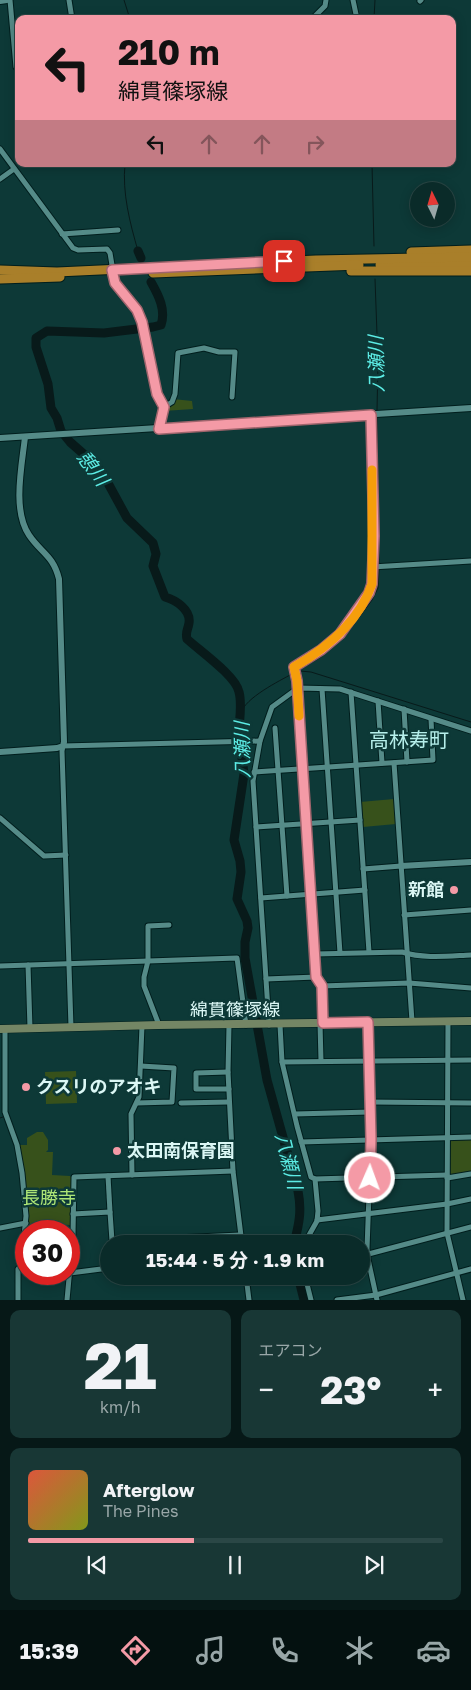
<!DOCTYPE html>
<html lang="ja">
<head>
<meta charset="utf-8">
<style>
	:root { --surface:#0a2b29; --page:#183735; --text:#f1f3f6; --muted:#99a7a8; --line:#2a4746; --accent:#f49aa6 }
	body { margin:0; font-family:"Golos Text","Noto Sans JP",sans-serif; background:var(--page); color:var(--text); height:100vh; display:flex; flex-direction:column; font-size:19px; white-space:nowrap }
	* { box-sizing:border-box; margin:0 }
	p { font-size:16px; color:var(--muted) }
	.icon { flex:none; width:28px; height:28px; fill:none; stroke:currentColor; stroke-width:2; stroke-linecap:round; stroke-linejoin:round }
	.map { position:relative; height:1300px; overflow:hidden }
	.details { display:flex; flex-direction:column; gap:10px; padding:10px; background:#061817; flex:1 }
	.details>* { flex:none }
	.banner { position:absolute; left:15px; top:15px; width:441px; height:152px; border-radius:10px; box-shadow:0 2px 12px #0003,0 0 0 1px var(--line); background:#f49aa6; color:#111; overflow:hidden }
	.needle { width:32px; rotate:355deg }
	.controls { position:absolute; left:410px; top:182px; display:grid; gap:10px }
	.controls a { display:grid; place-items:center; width:45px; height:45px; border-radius:50%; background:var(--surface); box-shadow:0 2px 12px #0003,0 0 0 1px var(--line); font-size:25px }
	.speed { position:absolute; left:15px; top:1220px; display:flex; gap:10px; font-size:25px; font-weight:700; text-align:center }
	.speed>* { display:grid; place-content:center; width:65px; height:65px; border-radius:50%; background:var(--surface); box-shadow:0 2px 12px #0003,0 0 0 1px var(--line); line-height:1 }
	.speed .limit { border:8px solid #d22; background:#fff; color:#111 }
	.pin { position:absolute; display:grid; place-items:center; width:42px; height:42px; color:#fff; margin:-21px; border-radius:10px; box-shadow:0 2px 8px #0006 }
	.me { position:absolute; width:55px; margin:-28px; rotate:2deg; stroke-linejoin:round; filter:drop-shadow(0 0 4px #0008) }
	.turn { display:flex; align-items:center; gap:18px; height:105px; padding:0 20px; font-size:22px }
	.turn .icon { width:65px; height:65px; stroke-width:2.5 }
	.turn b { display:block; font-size:35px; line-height:42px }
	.lanes { display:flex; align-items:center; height:48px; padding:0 20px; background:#0003; justify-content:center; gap:25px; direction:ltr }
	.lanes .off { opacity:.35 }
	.big { font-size:38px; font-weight:700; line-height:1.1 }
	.details .card { flex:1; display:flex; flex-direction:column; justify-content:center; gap:8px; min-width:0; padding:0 18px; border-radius:10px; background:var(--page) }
	.details .dial { align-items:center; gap:0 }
	.dial b { font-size:65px; line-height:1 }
	.song { display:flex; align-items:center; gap:15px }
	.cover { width:60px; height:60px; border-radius:8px; background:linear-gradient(135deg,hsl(10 70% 55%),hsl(70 70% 35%)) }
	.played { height:5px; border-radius:2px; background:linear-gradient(90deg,var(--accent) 40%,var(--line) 40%) }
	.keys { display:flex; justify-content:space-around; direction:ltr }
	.heat { display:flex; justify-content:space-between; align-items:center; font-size:28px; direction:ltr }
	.details .tiles { flex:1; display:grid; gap:10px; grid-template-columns:1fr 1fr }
	.card:last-child { grid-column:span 2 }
	.trip { position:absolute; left:100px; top:1235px; width:270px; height:50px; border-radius:25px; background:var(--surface); box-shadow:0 2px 12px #0003,0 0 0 1px var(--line); font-weight:700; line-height:50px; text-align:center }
	.tabs { display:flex; height:80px; justify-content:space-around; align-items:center; background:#041110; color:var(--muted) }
	.tabs .icon { width:35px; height:35px }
	.tabs .active { color:var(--accent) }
	.tabs b { font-size:22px; color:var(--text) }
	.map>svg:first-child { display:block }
</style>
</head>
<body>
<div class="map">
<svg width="471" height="1300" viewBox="0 0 471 1300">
	<rect width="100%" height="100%" fill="#0d3937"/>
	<!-- green -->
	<g fill="#37511b">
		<path d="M173 399 192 401 193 409 164 411Z"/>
		<path d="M394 799 396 824 363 827 360 802Z"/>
		<path d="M76 1071 77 1103 46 1104 45 1072Z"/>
		<path d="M37 1132H43L48 1140V1150L46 1152H53L52 1175 70 1176 73 1180 70 1212 71 1225 27 1224 19 1145H27V1138Z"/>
		<path d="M471 1139V1172L450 1175V1140Z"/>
	</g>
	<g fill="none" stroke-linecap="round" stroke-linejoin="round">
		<!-- stream -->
		<g stroke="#081a1a" stroke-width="1">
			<path d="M124 0 130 19"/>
			<path d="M374 19 375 0"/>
			<path d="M125 164C122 193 130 223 138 251"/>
			<path d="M372 164 374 246"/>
			<path d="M375 279 378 362 377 411"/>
			<path d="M377 417 379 566"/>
			<path d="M300 671 311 672 471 722"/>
			<path d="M295 672 321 657 345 636 372 600 378 588 379 570"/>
			<path d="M241 729C241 724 240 717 241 713 245 698 279 681 292 674"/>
			<path d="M0 1118 3 1117"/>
		</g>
		<!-- river -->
		<g stroke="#081a1a" stroke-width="9">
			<path d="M138 251 141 258"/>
			<path d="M151 282C159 296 166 310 161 325L153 327 104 333 47 331 36 338V347L48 384 51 408 57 418 61 431 70 442 95 464 103 474 127 518 153 543 156 554 153 566 165 597C176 600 191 610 189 623 188 630 185 632 187 639 200 651 236 676 239 692 242 703 240 716 239 728L241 729 240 742 244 774 234 840 240 861 241 872 237 899 247 921 248 928 245 942V958L267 1080 298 1191C302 1211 299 1224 294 1244"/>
			<path d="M298 1276 304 1300"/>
		</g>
		<defs>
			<g id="minor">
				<path d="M10 0 16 67"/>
				<path d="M69 0 72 19"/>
				<path d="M353 0 357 19"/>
				<path d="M420 1 421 0"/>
				<path d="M312 19 325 6 326 0"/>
				<path d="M0 149 73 248 78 250 107 249 110 253 115 283 137 310 142 321 157 394 164 407"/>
				<path d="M0 179 14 169"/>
				<path d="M62 234 118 230"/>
				<path d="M159 429 164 407 172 402 175 394 178 353 204 348 219 352H235L232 397"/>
				<path d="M372 567 471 561"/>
				<path d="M322 689 340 953"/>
				<path d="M351 692 369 952"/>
				<path d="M378 701 382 763"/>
				<path d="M404 709 407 762"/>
				<path d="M275 728 287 896"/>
				<path d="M394 763 412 1021"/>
				<path d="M254 772 433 760 431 719"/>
				<path d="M0 818 44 856 66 855"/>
				<path d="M256 827 360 820"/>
				<path d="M363 869 401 866"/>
				<path d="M261 898 365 890"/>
				<path d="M404 915 471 910"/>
				<path d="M315 954 402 952C424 959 448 956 471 955"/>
				<path d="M28 965 30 1028"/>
				<path d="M0 966 237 958 246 1025"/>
				<path d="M266 979 316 977"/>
				<path d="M322 986 409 983 471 988"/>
				<path d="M448 1021 447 1233 463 1300"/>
				<path d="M368 1022 371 1139 367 1249 368 1259 377 1300"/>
				<path d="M320 1023 321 1061"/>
				<path d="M323 1023 322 986 316 977 297 681 293 667 321 650 340 634 369 593 373 584 374 536 371 415"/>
				<path d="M159 1025 144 986V977L148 961V926L169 925"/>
				<path d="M229 1025 228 1072 233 1171 242 1244"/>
				<path d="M269 1025 253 781 260 741 272 707 298 688 340 689 471 731"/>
				<path d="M280 1025 282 1062 297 1126 311 1177 315 1179 318 1211 317 1221 304 1244"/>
				<path d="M71 1027 62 751 63 746 260 741"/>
				<path d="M5 1029V1112L17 1145 22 1173 26 1216 24 1236 26 1235"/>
				<path d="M282 1062 471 1060"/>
				<path d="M228 1072 196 1073V1089H229"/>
				<path d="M370 1102 471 1103"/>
				<path d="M137 1103 172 1102 174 1068 141 1066"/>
				<path d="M181 1103 229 1102"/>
				<path d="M295 1114 370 1112"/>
				<path d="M301 1142 471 1137"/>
				<path d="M132 1175 131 1114 139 1097 142 1026"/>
				<path d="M108 1176 110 1212"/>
				<path d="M447 1178 471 1174"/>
				<path d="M315 1179 447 1175"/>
				<path d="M73 1214 110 1212 112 1241 240 1235"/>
				<path d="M317 1220 447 1204 471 1199"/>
				<path d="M0 1228 26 1223"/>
				<path d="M361 1256 471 1227"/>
				<path d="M70 1273 109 1268"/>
				<path d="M246 1276 249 1300"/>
				<path d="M305 1276 311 1300"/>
				<path d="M18 1300V1269L23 1263 24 1236"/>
				<path d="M67 1300 73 1235 74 1177 233 1171"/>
				<path d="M337 1300 376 1295 471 1269"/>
			</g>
			<g id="tertiary">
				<path d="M0 1 7 0"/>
				<path d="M0 438 471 408"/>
				<path d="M0 752 57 748 63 746 64 742 59 579C53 555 41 553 29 535 12 510 22 465 25 437"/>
				<path d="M401 866 471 862"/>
			</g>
			<path id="secondary" d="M0 1029 159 1025 471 1021"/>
			<g id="trunk">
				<path d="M411 252 471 250"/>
				<path d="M380 265 471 264"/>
				<path d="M0 270 57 272 316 260 471 257"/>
				<path d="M351 271H471"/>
				<path d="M153 273 359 265"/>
				<path d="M0 279 60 277"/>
			</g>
		</defs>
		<!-- minor casing -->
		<use href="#minor" stroke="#011e1d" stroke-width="7"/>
		<!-- tertiary casing -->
		<use href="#tertiary" stroke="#011e1d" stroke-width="8"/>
		<!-- secondary casing -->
		<use href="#secondary" stroke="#011e1d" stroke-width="9"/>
		<!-- trunk casing -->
		<use href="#trunk" stroke="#011e1d" stroke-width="11"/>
		<!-- minor -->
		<use href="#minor" stroke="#558b88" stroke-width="5"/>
		<!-- tertiary -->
		<use href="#tertiary" stroke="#558b88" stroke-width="6"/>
		<!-- secondary -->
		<use href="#secondary" stroke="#748665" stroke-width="8"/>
		<!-- trunk -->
		<use href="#trunk" stroke="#a97f2a" stroke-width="9"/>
	</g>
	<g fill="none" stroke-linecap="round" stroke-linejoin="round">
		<defs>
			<path id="route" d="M284 261 112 270 115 283 137 310 142 322 157 394 164 407 159 429 371 415 374 536 372 584 369 593 340 634 321 650 294 667 297 681 316 977 322 986 323 1023 368 1022 371 1139 370 1178"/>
		</defs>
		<!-- route casing -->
		<use href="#route" stroke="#9f646c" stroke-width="12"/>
		<!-- route -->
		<use href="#route" stroke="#f49aa6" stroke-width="9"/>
		<!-- slow -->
		<path stroke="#f59e0b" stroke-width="9" d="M299 716 297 681 294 667C327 648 359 622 372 584V470"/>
	</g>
	<!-- markers -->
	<g fill="#f49aa6" stroke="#0d3937" stroke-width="2">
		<circle cx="454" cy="890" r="5"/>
		<circle cx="26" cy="1087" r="5"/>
		<circle cx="117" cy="1151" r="5"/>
	</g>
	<g text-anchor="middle" stroke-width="5" stroke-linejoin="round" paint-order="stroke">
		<!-- poi labels -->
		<g font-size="18" font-weight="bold" fill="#dbf7f5" stroke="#0d3937" text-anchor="start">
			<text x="444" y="896" text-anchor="end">新館</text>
			<text x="36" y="1093">クスリのアオキ</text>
			<text x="127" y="1157">太田南保育園</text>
		</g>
		<!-- street labels -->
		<g font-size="18" fill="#dbf7f5" stroke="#0d3937">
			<text x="235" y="1016">綿貫篠塚線</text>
		</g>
		<!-- park labels -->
		<g font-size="18" fill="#ade576" stroke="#0d3937">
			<text x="49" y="1204">長勝寺</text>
		</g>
		<!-- water labels -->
		<g font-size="19" font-style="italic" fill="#5cece5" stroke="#0d3937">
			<text transform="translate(376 364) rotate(-91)" y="7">八瀬川</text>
			<text transform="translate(93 468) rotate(53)" y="7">憩川</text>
			<text transform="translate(242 750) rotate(-91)" y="7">八瀬川</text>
			<text transform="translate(289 1161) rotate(76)" y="7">八瀬川</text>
		</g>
		<!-- quarter labels -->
		<g font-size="20" fill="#b6efeb" stroke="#0d3937">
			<text x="409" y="747">高林寿町</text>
		</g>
	</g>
</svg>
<div class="controls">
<a><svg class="needle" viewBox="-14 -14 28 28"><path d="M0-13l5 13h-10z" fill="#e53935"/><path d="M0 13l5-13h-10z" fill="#99a7a8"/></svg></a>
</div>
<div class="speed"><div class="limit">30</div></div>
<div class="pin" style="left:284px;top:261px;background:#d93025"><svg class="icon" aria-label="arrive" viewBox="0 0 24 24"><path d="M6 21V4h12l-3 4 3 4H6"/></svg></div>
<svg class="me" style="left:370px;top:1178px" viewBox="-20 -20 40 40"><circle r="17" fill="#f49aa6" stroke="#fff" stroke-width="3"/><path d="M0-11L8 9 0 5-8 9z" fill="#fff"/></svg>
<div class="trip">15:44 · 5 分 · 1.9 km</div>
<div class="banner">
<div class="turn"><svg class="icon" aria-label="left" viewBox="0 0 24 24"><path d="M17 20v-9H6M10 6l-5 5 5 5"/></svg><div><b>210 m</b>綿貫篠塚線</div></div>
<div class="lanes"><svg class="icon" aria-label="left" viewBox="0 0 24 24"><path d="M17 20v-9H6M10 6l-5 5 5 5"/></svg><svg class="icon off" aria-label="ahead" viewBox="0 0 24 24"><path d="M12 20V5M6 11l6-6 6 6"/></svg><svg class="icon off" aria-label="ahead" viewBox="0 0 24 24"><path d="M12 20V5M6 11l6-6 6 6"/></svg><svg class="icon off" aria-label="right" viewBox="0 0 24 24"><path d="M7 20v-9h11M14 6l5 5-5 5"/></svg></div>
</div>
</div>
<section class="details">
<div class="tiles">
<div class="card dial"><b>21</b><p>km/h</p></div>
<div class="card"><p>エアコン</p>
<div class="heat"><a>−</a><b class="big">23°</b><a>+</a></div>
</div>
<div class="card">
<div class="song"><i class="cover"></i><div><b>Afterglow</b><p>The Pines</p></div></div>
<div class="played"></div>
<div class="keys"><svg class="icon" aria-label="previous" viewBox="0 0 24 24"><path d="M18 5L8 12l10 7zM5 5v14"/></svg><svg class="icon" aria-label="pause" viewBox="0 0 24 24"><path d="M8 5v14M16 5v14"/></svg><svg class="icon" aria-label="next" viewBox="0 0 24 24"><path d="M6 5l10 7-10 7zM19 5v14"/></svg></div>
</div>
</div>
</section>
<nav class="tabs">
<b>15:39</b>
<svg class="icon active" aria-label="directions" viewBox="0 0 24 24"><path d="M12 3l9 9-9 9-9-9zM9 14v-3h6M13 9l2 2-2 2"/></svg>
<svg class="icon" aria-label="music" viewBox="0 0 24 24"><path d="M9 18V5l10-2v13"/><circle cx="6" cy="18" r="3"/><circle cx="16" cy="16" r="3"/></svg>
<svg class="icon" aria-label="phone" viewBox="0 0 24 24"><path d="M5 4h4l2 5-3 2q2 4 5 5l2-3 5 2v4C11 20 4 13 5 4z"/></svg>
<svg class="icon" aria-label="climate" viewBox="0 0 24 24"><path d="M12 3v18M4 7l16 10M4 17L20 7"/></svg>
<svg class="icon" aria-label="car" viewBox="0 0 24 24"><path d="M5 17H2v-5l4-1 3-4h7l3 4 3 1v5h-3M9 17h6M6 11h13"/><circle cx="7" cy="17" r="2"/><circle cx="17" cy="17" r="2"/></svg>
</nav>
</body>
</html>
